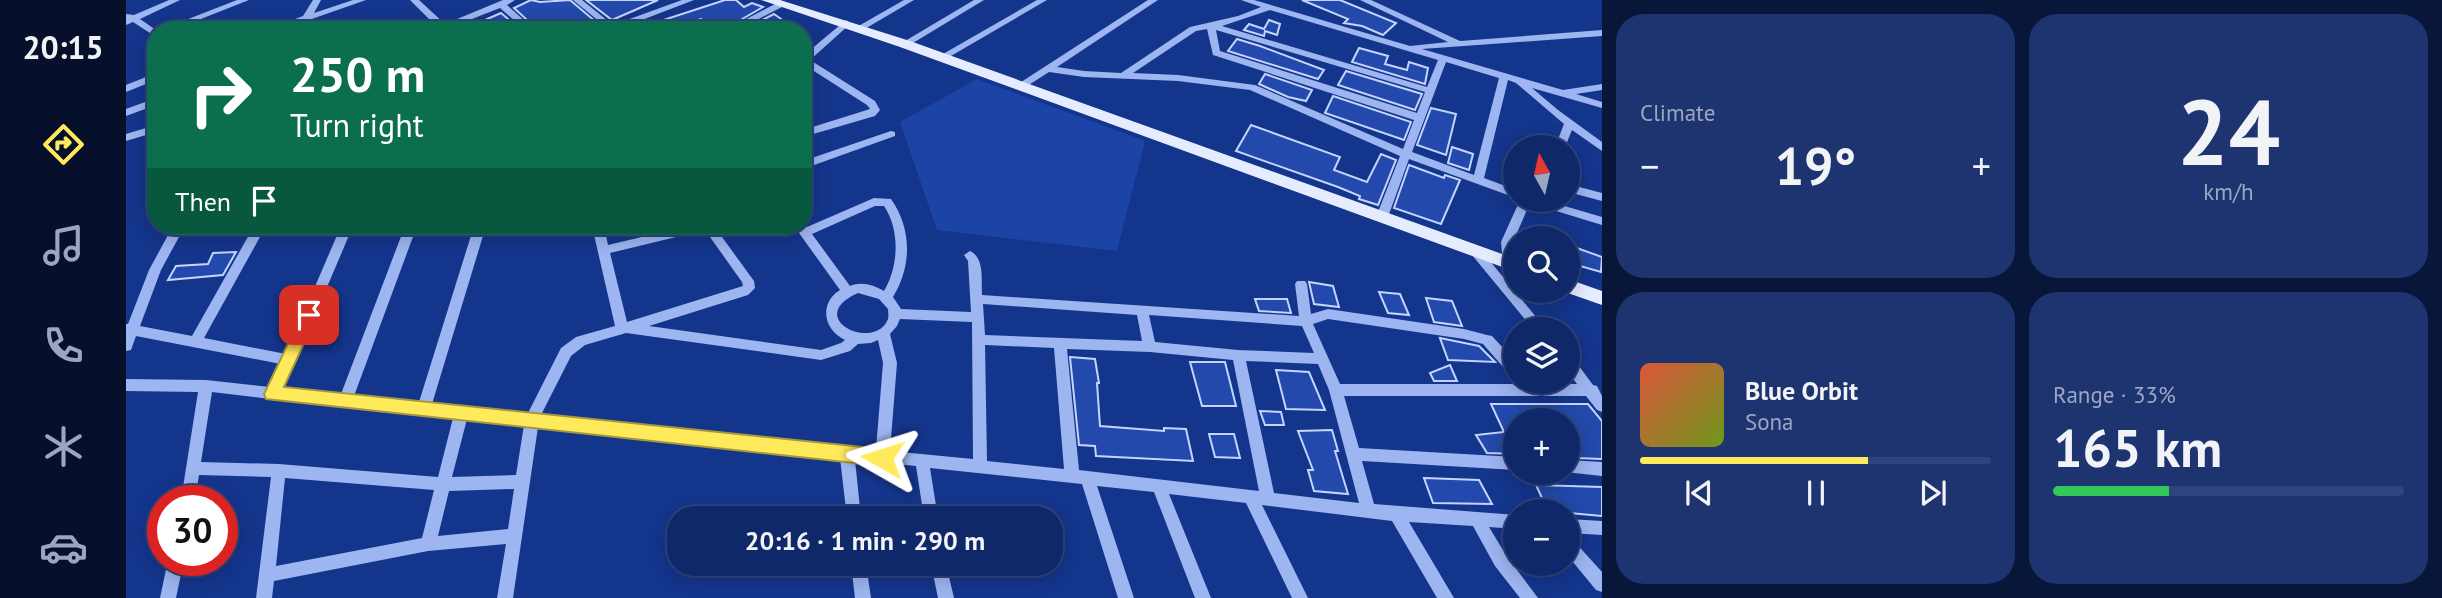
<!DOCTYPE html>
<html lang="en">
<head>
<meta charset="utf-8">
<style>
	:root { --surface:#0f2869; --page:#1d3471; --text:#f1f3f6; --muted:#9ba6c0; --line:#2f447d; --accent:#ffea5c }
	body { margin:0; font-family:"PT Sans",sans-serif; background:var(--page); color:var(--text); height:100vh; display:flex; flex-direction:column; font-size:26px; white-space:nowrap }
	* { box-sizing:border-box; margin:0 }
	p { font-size:23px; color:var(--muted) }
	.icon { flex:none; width:38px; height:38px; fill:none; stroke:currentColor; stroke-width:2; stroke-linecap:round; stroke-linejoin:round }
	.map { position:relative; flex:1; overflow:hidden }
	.panel { display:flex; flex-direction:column; gap:14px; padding:14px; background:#08163a; width:840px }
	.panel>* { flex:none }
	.hud { position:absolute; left:21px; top:21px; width:665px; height:214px; border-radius:28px; box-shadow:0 4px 18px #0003,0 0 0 2px var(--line); background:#0b6e4f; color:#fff; overflow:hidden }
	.needle { width:46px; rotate:352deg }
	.controls { position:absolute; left:1377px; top:135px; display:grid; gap:14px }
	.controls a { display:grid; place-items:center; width:77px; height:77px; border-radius:50%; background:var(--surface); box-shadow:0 4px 18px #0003,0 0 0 2px var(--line); font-size:35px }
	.speed { position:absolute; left:21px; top:485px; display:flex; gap:14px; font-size:35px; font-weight:700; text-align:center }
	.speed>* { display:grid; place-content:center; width:91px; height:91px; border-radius:50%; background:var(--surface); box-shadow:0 4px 18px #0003,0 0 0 2px var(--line); line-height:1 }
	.speed .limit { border:10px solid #d22; background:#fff; color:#111 }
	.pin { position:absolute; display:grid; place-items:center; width:60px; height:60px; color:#fff; margin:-30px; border-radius:14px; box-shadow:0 4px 10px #0006 }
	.me { position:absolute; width:77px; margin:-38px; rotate:276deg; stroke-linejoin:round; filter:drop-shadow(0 0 5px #0008) }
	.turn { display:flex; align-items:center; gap:24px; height:147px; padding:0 28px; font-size:32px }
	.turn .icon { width:91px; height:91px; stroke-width:2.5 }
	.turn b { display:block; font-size:49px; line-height:60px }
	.then { display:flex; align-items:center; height:66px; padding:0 28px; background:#0003; gap:14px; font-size:26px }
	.big { font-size:52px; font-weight:700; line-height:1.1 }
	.panel .widget { flex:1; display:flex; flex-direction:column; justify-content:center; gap:10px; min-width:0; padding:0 24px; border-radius:28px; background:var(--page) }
	.panel .dial { align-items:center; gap:0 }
	.dial b { font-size:91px; line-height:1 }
	.song { display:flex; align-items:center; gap:21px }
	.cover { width:84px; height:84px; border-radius:10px; background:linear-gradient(135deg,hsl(10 70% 55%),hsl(80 70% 35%)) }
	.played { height:7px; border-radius:4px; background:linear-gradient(90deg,var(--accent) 65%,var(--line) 65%) }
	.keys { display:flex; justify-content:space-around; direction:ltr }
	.heat { display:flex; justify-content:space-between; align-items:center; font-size:38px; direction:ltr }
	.charge { height:10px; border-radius:5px; background:linear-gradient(90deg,#34c759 33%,var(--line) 0) }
	.panel .tiles { flex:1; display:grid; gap:14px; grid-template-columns:repeat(2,1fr) }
	.trip { position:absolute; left:541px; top:506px; width:396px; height:70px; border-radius:28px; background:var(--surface); box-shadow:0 4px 18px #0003,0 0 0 2px var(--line); font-weight:700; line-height:70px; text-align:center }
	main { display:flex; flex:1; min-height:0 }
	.tabs { display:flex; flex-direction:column; width:126px; justify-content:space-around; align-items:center; background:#06102a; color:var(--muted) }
	.tabs .icon { width:49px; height:49px }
	.tabs .current { color:var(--accent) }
	.tabs b { font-size:32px; color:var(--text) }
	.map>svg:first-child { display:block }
</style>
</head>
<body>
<main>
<nav class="tabs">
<b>20:15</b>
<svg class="icon current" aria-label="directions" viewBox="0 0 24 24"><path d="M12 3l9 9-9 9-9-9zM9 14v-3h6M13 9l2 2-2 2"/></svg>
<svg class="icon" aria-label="music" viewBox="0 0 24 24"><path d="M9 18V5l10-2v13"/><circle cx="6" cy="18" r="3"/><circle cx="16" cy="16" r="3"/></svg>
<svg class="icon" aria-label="phone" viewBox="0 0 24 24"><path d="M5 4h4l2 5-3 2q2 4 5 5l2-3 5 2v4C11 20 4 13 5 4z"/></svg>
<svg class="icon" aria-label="climate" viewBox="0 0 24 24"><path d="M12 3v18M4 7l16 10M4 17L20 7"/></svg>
<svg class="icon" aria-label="car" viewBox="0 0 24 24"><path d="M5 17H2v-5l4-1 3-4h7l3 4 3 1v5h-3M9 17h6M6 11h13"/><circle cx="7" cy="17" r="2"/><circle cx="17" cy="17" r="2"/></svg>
</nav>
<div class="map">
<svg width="1476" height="598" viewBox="0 0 1476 598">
	<rect width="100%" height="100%" fill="#14358c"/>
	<!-- green -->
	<path fill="#1c44a6" d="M851 79 1019 141 991 251 811 230 774 122Z"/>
	<!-- building -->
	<g fill="#2249ab" stroke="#c4d4fc" stroke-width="2">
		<path d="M405 0 414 2 444 0 470 22 454 30H412L388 8Z"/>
		<path d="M460 0H532L486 20Z"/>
		<path d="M599 0H610L618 7 626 3 637 7 597 30H585L575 19 545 30H516V27Z"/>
		<path d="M1176 0H1214L1270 23 1257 35 1236 26 1218 23 1222 19Z"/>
		<path d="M375 13 395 30H336Z"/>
		<path d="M648 14 658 21 646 30H617Z"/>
		<path d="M1143 20 1154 24 1151 35 1139 31 1138 36 1118 30 1123 24 1138 29Z"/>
		<path d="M1111 39 1134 46 1198 70 1192 79 1102 51Z"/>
		<path d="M1233 48 1262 56 1259 64 1281 70 1283 62 1302 68 1299 84 1226 62Z"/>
		<path d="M1220 71 1296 94 1289 110 1212 85Z"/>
		<path d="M1139 74 1186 90 1180 101 1162 97 1133 84Z"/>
		<path d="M1207 96 1285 122 1278 140 1199 113Z"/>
		<path d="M1305 108 1330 114 1320 155 1291 145Z"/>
		<path d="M1125 125 1214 157 1208 170 1241 182 1255 154 1270 160 1252 205 1233 199 1234 196 1212 187 1110 151Z"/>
		<path d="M1326 147 1347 154 1343 170 1322 163Z"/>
		<path d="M1283 165 1318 178 1319 175 1334 180 1315 224 1268 208Z"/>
		<path d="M1448 247 1476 257 1475 272 1447 264Z"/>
		<path d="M110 252 97 275 42 280 50 266 82 264 87 253Z"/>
		<path d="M1183 282 1207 286 1213 307 1188 304Z"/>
		<path d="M1253 292 1274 294 1283 315 1262 313Z"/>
		<path d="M1300 298 1326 301 1336 326 1308 322Z"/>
		<path d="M1129 299H1161L1165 313 1133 311Z"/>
		<path d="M1314 338 1353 346 1369 362 1322 360Z"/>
		<path d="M944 357 969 359 973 383H971L974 426 1038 431V428L1060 429 1067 461 970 456 969 446 953 445Z"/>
		<path d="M1064 362H1099L1110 406H1076Z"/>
		<path d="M1324 365 1331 381H1308L1304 373Z"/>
		<path d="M1150 370 1183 372 1199 410 1160 409Z"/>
		<path d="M1365 404H1462L1476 421V459L1450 458 1442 444V420H1390V454L1361 453 1350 435 1378 432Z"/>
		<path d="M1134 411 1155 412 1158 425H1139Z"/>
		<path d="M1206 430 1212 451H1209L1222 494 1188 491 1182 470H1187L1172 431Z"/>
		<path d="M1083 434H1108L1114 458 1089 457Z"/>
		<path d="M1298 478 1353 480 1366 504 1307 503Z"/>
		<path d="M1410 485 1476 487V516L1422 511Z"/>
	</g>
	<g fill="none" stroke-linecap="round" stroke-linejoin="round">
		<!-- minor -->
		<g fill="#9db5f0" fill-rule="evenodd">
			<path d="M43 0H54L14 19 30 30V37L7 22 0 25V14L8 15Z"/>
			<path d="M111 0H123L47 30H34Z"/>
			<path d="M187 0H195L188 13 227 0H240L183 20 178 30H169L172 24 154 30H140L177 16Z"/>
			<path d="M284 0H293L319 24 377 0H389L381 5 409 30H399L374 8 323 28 324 30H307L311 27Z"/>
			<path d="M447 0H456L487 25 556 0H568L490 30H477L480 27Z"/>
			<path d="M778 0H788L737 30 734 31 729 28Z"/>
			<path d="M848 0H858L782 46 779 47 774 44Z"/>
			<path d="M911 0H921L818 60 815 61 810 58Z"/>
			<path d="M1022 0H1032L931 67 958 71 995 73 1064 27 1112 16 1135 7 1115 0H1128L1284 46 1322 42 1234 0H1245L1334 41 1476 30V36L1296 49 1437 90 1476 84V90L1450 94 1476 102V108L1406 88 1432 110 1476 142V151L1446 130 1439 147H1429L1438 124 1390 83 1382 80 1358 178 1390 190V198L1283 159 1262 217 1256 221 1250 217 1274 156 1124 90 1052 81 958 77 923 72 898 88H892V84ZM1144 10 1312 60 1301 87 1096 26ZM1081 29 1087 55 1288 120 1277 149 1129 85 1052 75 1007 73 1070 31ZM1090 30 1299 92 1291 113 1094 51ZM1320 62 1373 78 1348 175 1286 152Z"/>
			<path d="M655 1 658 2V6L611 30H599Z"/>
			<path d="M720 20 724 23 723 25 684 60 749 101 754 110 749 116 677 137V130L744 109 741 105 677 64V56Z"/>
			<path d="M30 73V80L0 92V85Z"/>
			<path d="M30 98V105L0 116V109Z"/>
			<path d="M30 125V132L0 141V134Z"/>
			<path d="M765 131 769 132V136L677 169V161Z"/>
			<path d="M1442 184 1476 193V201L1442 192Z"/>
			<path d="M748 198 765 199C786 229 786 266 767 297L775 309 845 312 842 261 838 255 844 251C859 258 855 280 856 295L1173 316 1169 284 1171 281H1179L1181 284 1185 314 1202 309 1338 329 1361 335 1366 336 1390 362V377L1385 376 1357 344 1338 339 1202 319 1187 324 1214 384H1451L1442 372V357L1447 358 1467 385 1471 386 1476 396V412L1471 410 1460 396H1218L1233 448 1390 457V470L1236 461 1248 504 1390 515V529L1363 527 1380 555 1412 598H1394L1369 566 1347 526 1283 522 1328 598H1311L1266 521 1136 505 1182 598H1166L1120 503 1043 494 1085 598H1069L1028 492 971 486 1008 598H992L956 484 804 468 812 518H798L790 466 760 463 756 464 729 460 735 518H721L714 458 412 427 387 598H371L380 544 302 551 148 581 146 598H130L145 477 73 475 69 500H55L72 392 0 391V379L80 380 143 387 155 364 10 336 5 350 0 351V324H2L23 270 47 226H59L35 270 14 326 66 336 128 226H140L78 338 160 354 215 226H227L170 360 156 388 215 394 279 226H291L228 396 293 402 348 226H360L306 404 402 413 435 348 450 337 489 326 466 226H478L482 245 562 226H588L628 281 629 288 622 295 523 326 695 350 715 343 719 340C697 330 693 303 714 290L668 226H677V223L681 227ZM749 206H758C774 230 773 266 758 291 748 285 735 281 724 286L686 234ZM579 230 616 282 617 286 501 322 484 253ZM732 293 753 299 762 309C762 312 763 316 762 319 749 353 676 318 732 293ZM857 304 1011 315 1016 341 859 335ZM1023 315 1176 326 1188 353 1112 350 1029 342ZM774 319 846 322 847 459 764 451 771 363 764 334 771 326ZM500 333 695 360 724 351 732 344 745 343 752 340 757 363 750 449 415 415 445 356 459 345ZM859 345 928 348 938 469 861 461ZM941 349 1024 352 1107 360 1133 491 953 470ZM1120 361 1192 364 1203 390 1233 503 1148 493ZM86 392 219 408 327 418 312 477 153 464 75 462ZM341 419 398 425 390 475 326 477ZM159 478 308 490 296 538 150 566ZM388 489 382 529 312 536 323 491Z"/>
			<path d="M1394 200H1418L1476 217V225L1404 203 1387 242 1389 264 1383 269 1377 264 1375 242Z"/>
			<path d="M1350 248 1354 249 1420 329H1407L1346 255 1344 252Z"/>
			<path d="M1442 460 1476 462V476L1439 472H1442Z"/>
			<path d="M1442 519 1476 521V535L1442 533Z"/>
			<path d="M1442 538 1447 540 1476 572V592L1470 590 1442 556Z"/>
			<path d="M42 560H58L50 598H34Z"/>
			<path d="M725 564H740L745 598H729Z"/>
			<path d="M805 564H820L828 598H812Z"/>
		</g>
		<!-- major -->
		<g fill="#e6ecff" fill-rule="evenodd">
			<path d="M635 0H654L784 41 1390 259V272L774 47Z"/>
			<path d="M1442 279 1476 291V305L1436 291 1442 290Z"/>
		</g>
	</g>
	<!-- route -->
	<path fill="#ffea5c" stroke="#a6983c" stroke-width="2" d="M183 309 191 315 158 387 756 449 763 452 766 458 763 464 756 466 140 399 138 394 178 310Z"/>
</svg>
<div class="controls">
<a><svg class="needle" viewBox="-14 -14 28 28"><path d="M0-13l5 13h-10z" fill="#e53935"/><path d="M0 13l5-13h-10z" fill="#9ba6c0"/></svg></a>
<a><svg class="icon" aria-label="search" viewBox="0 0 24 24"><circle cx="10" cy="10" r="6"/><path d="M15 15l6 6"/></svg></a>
<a><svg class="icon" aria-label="layers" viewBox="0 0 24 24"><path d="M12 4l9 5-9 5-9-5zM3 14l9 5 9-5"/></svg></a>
<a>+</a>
<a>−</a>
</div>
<div class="speed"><div class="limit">30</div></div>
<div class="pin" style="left:183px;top:315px;background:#d93025"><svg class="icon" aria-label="arrive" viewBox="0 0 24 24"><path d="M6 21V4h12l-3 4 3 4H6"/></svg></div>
<svg class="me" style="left:756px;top:458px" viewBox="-20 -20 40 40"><path d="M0-17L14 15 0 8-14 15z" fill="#ffea5c" stroke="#fff" stroke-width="4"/></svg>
<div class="trip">20:16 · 1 min · 290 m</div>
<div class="hud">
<div class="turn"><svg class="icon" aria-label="right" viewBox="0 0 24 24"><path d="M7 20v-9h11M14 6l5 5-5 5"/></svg><div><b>250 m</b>Turn right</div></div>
<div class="then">Then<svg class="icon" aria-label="arrive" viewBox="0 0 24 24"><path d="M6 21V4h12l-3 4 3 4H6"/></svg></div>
</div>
</div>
<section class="panel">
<div class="tiles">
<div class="widget"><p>Climate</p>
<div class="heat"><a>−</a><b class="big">19°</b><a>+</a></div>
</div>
<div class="widget dial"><b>24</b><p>km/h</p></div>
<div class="widget">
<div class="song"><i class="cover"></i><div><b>Blue Orbit</b><p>Sona</p></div></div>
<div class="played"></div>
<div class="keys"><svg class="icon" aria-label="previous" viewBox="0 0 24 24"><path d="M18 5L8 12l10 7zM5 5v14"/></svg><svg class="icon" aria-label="pause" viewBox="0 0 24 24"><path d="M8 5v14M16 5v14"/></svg><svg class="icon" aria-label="next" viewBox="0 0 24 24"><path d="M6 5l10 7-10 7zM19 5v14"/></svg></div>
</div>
<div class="widget"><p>Range · 33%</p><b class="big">165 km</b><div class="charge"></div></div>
</div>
</section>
</main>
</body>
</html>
